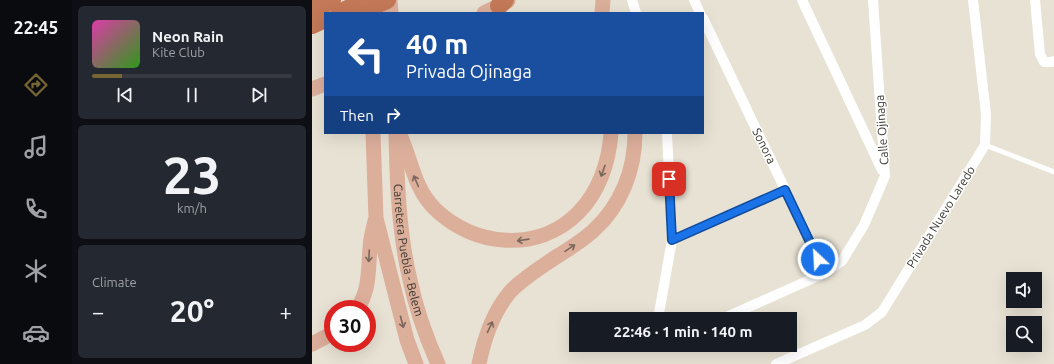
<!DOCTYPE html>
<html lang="en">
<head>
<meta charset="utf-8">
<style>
	:root { --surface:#171b24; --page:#242831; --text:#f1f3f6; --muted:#9ea1a6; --line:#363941; --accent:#776533 }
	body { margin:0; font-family:Ubuntu,sans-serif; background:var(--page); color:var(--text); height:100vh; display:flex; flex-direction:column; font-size:15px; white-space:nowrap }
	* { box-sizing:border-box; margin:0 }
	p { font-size:13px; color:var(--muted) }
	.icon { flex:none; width:22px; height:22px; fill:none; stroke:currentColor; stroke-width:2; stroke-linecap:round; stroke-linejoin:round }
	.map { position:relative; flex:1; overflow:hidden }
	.panel { display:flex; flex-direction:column; gap:6px; padding:6px; background:#0d0f14; width:240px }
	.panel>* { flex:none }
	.guide { position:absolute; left:12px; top:12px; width:380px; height:122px; border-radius:0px; box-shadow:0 4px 16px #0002; background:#1a4fa0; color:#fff; overflow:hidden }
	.tools { position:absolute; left:694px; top:272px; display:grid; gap:8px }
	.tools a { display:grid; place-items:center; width:36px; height:36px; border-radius:0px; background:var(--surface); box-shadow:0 4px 16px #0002; font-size:20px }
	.speed { position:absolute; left:12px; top:300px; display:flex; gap:8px; font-size:20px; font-weight:700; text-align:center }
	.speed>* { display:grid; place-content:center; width:52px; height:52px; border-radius:50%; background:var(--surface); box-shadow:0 4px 16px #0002; line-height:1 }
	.speed .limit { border:6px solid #d22; background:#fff; color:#111 }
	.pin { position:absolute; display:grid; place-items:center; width:34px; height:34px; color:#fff; margin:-17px; border-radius:8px; box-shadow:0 2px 6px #0006 }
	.me { position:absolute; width:44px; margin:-22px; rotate:335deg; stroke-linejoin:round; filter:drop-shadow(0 0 3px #0008) }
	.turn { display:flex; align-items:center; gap:14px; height:84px; padding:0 16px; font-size:18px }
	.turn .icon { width:52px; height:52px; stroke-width:2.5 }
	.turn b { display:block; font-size:28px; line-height:34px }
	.then { display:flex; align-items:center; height:38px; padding:0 16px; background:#0003; gap:8px; font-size:15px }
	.big { font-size:30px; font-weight:600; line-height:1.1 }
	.panel .widget { flex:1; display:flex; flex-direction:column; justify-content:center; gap:6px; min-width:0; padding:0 14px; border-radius:6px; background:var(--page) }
	.panel .dial { align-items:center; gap:0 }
	.dial b { font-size:52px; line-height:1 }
	.song { display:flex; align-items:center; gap:12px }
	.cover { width:48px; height:48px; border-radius:6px; background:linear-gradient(135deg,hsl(320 70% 55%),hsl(110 70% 35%)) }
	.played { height:4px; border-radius:2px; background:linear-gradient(90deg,var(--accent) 15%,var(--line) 15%) }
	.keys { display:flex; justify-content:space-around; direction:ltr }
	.heat { display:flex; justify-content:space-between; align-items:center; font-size:22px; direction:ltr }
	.trip { position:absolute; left:257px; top:312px; width:228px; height:40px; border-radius:0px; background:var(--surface); box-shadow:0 4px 16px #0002; font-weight:600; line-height:40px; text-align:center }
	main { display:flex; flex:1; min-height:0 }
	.tabs { display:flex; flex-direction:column; width:72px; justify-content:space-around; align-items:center; background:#090b0e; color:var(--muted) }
	.tabs .icon { width:28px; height:28px }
	.tabs .selected { color:var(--accent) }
	.tabs b { font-size:18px; color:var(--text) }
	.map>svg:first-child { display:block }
</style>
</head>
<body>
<main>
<nav class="tabs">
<b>22:45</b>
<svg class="icon selected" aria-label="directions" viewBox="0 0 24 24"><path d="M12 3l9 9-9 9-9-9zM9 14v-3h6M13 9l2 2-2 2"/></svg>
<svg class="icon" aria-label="music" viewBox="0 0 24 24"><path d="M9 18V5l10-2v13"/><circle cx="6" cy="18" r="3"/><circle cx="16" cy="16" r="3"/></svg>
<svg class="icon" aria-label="phone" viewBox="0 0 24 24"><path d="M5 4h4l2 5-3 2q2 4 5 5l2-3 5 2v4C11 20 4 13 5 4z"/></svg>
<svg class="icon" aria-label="climate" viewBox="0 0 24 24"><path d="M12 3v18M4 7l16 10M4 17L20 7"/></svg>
<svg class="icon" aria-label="car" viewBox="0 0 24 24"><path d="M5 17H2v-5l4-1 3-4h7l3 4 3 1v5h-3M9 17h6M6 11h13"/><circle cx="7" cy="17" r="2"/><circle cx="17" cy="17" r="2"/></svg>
</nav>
<section class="panel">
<div class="widget">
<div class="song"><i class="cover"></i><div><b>Neon Rain</b><p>Kite Club</p></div></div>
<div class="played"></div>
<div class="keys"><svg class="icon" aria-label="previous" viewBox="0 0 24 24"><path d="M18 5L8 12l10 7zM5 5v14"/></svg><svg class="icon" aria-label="pause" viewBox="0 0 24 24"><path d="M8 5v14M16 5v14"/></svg><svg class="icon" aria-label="next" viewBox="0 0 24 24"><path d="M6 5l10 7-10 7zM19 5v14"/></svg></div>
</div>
<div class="widget dial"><b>23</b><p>km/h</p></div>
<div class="widget"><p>Climate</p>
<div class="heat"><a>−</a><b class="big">20°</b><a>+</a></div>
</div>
</section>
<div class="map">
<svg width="742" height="364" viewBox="0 0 742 364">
	<rect width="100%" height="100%" fill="#e8e2d4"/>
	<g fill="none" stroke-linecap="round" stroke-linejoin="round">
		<!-- service -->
		<path stroke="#fff" stroke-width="5" d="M673 145 742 172"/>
		<!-- minor -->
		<g stroke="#fff" stroke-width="10">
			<path d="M320 0 324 13"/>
			<path d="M382 0 388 13"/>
			<path d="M490 0 570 170"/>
			<path d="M723 0 728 54 732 62H739L742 61"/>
			<path d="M391 18 513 273"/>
			<path d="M360 240 473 190"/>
			<path d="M346 319 360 240 355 133"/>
			<path d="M410 319 513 273 530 261 552 225 573 176 561 0"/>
			<path d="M464 364 553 325 570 312 673 145 674 114 661 0"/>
		</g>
		<!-- primary -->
		<g stroke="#dcaf9b" stroke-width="15">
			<path d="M78 0 79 13"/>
			<path d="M172 13 196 1"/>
			<path d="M290 13 291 0"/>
			<path d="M0 89 13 84"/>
			<path d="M61 133 64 218 95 340 104 364"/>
			<path d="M87 133C100 160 101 187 123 209 162 247 226 253 266 213 287 192 297 162 299 133"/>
			<path id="s1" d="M84 135C85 183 87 234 98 280 104 309 114 337 126 364"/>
			<path d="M45 309C58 290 56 270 58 249 58 239 61 230 63 221"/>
			<path d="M0 344 21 333"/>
			<path d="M167 364C172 339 181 312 198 292 211 278 228 268 244 257 257 249 270 241 281 231 309 206 323 170 323 133"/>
		</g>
		<!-- motorway -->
		<g stroke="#c47958" stroke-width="18">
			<path d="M187 6 193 0"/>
			<path d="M0 9 20 0"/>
			<path d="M27 13 55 0"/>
			<path d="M46 13 75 0"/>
			<path d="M0 25 13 19"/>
		</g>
	</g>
	<!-- one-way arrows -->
	<defs><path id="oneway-shaft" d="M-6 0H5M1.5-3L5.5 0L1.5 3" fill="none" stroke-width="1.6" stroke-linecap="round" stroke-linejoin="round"/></defs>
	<g stroke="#7a665b">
		<use href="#oneway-shaft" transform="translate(291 171) rotate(110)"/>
		<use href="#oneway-shaft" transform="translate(104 181) rotate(-113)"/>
		<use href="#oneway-shaft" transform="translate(211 240) rotate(172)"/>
		<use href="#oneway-shaft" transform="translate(258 248) rotate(-34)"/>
		<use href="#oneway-shaft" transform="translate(57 256) rotate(93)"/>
		<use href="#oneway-shaft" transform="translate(90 322) rotate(75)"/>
		<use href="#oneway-shaft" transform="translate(178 327) rotate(-65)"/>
	</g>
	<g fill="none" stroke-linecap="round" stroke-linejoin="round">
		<defs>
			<path id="route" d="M357 179 360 240 473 190 506 259"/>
		</defs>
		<!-- route casing -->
		<use href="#route" stroke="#114b97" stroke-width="10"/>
		<!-- route -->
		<use href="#route" stroke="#1a73e8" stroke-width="7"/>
	</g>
	<g text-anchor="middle" stroke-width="3" stroke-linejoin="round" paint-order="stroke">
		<!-- street labels -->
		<g font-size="12" fill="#383630" stroke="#fff">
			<text transform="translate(570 130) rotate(-94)" y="4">Calle Ojinaga</text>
			<text transform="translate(452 146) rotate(64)" y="4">Sonora</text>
			<text transform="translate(629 217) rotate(-58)" y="4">Privada Nuevo Laredo</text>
			<text dy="4" stroke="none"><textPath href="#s1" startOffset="116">Carretera Puebla - Belem</textPath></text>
		</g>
	</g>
</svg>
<div class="tools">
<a><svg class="icon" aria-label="sound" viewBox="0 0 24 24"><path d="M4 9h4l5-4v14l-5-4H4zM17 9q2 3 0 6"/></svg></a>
<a><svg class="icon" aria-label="search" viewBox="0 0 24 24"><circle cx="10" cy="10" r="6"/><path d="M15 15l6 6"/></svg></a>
</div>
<div class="speed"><div class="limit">30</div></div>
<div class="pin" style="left:357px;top:179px;background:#d93025"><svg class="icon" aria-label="arrive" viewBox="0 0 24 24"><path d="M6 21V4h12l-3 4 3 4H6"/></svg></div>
<svg class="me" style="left:506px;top:259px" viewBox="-20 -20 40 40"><circle r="17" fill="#1a73e8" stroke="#fff" stroke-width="3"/><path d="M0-11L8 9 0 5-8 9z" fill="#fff"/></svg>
<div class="trip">22:46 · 1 min · 140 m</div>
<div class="guide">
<div class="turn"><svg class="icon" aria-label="left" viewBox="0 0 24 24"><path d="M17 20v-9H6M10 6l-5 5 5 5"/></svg><div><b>40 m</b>Privada Ojinaga</div></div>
<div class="then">Then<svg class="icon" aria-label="right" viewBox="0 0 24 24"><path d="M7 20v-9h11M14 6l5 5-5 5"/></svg></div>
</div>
</div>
</main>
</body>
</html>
